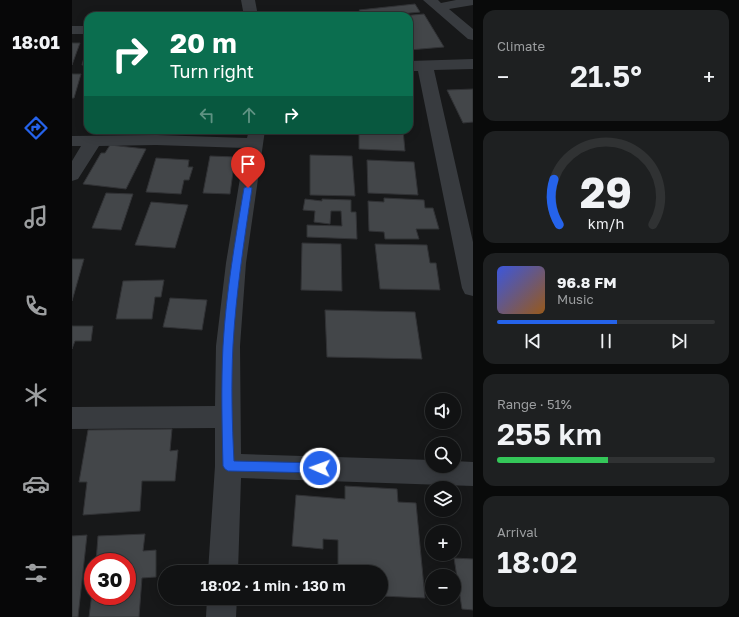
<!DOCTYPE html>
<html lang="en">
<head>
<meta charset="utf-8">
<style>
	:root { --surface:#111213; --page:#1e2021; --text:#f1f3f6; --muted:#9c9ea0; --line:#303233; --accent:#2563eb }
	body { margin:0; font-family:"Golos Text",sans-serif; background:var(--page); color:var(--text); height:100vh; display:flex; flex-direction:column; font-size:15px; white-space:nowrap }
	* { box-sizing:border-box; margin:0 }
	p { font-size:13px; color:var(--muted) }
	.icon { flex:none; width:22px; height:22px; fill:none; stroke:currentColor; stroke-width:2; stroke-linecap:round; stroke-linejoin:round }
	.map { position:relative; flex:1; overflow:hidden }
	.sheet { display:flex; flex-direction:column; gap:10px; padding:10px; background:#090a0a; width:266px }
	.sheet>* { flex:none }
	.banner { position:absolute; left:12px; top:12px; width:329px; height:122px; border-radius:12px; box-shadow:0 2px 10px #0003,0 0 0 1px var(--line); background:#0b6e4f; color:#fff; overflow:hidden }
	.fabs { position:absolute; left:353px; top:393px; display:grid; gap:8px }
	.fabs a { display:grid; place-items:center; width:36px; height:36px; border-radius:50%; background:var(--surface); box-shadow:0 2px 10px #0003,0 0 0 1px var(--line); font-size:20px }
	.speed { position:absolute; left:12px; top:553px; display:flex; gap:8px; font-size:20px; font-weight:700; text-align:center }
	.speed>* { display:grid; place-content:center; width:52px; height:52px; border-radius:50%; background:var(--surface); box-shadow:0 2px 10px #0003,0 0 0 1px var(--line); line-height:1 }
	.speed .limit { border:6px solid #d22; background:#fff; color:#111 }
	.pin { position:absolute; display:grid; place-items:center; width:34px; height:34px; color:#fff; margin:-41px -17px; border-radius:50% 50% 50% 0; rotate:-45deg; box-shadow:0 0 4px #0007 }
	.pin .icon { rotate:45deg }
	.me { position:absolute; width:44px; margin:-22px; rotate:272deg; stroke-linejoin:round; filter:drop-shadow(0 0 3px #0008) }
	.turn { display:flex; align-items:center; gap:14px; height:84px; padding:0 20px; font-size:18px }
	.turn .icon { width:52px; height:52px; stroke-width:2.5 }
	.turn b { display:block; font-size:28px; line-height:34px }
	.lanes { display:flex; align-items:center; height:38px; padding:0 20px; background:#0003; justify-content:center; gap:20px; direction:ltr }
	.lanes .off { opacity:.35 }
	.big { font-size:30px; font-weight:600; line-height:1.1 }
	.sheet .tile { flex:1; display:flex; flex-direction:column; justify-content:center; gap:6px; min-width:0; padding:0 14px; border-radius:12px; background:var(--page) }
	.sheet .dial { align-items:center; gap:0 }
	.dial svg { height:104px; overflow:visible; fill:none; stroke:var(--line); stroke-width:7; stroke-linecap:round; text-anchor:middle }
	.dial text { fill:var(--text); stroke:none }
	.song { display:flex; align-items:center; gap:12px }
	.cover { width:48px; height:48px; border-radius:6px; background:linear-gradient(135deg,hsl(230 70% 55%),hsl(30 70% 35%)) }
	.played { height:4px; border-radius:2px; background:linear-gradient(90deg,var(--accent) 55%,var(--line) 55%) }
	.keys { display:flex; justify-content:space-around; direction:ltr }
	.heat { display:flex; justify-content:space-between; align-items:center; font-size:22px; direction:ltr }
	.charge { height:6px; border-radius:3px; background:linear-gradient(90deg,#34c759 51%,var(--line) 0) }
	.trip { position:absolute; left:86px; top:565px; width:230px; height:40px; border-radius:20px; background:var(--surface); box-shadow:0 2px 10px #0003,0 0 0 1px var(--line); font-weight:600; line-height:40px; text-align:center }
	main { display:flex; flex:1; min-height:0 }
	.menu { display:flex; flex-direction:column; width:72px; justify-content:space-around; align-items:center; background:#070708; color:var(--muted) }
	.menu .icon { width:28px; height:28px }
	.menu .selected { color:var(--accent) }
	.menu b { font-size:18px; color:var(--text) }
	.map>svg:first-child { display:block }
</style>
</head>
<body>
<main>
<nav class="menu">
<b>18:01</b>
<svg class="icon selected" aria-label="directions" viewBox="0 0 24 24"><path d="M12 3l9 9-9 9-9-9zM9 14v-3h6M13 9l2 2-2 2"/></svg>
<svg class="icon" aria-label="music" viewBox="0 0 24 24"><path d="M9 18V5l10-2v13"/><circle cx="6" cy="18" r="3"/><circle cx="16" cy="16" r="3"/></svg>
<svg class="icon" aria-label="phone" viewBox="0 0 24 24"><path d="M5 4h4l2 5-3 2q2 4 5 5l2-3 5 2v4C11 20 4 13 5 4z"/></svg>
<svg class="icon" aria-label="climate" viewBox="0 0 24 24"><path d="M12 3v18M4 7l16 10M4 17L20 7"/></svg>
<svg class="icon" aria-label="car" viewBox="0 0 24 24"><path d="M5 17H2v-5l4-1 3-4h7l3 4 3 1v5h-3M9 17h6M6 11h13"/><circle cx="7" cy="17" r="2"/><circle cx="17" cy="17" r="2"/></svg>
<svg class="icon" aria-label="filters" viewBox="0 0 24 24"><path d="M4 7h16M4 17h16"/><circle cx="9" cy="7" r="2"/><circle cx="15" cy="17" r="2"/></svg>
</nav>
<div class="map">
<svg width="401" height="617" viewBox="0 0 401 617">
	<rect width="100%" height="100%" fill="#171819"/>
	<!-- building -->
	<g fill="#434649" stroke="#313235">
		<path d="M343 4 348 12 309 16H291L287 10Z"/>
		<path d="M352 14 372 47 337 50V16H329Z"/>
		<path d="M0 43H8L0 65Z"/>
		<path d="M14 50H16V65H10Z"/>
		<path d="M0 74H9L2 98H0Z"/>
		<path d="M401 89V122L391 123 375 90Z"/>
		<path d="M287 130H331L333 151 287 149Z"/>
		<path d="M38 145 74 149 54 189 11 184 29 153H33Z"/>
		<path d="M238 155 280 156 283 196 238 195Z"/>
		<path d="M138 156 163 157 158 194 131 193Z"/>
		<path d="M84 158 117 160 116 167H121L117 180H112L109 194 74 192Z"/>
		<path d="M295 160 342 162 346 195 296 193Z"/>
		<path d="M34 193 61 194 49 230 20 228Z"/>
		<path d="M312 198 352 200 353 208H361L367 229H344L347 239H313L312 232 297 231 296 201 312 202Z"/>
		<path d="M233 199 250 201V199L279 200V212H284L285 239 235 237V225L270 226 269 211H259L258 224 242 222 243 211 231 210Z"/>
		<path d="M79 202 116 205 103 248 63 245Z"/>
		<path d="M230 243 269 244 270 291 229 290Z"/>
		<path d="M303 244 355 245 358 263H364L368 290 308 289Z"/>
		<path d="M0 259H12L0 301Z"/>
		<path d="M92 280 89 297H83L80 319H44L51 281Z"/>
		<path d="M98 298 135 300 130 330 91 327Z"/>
		<path d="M253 310 343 312 350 359 255 357Z"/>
		<path d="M0 326H21L19 341H3L0 349Z"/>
		<path d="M100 429 98 451 106 450 103 481H70L68 511 11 515 15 482H7L16 430Z"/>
		<path d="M273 486 325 489 326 502 344 503 353 598 309 596V572H266V540L251 539V549L220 546 224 495 273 499Z"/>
		<path d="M73 534 71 551 84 550V577L70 578 67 617H17L21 585V596H55V562H24L26 536Z"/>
		<path d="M15 535 6 617H0V536Z"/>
		<path d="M382 558 401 559V610L390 609Z"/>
	</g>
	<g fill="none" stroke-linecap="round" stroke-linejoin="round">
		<!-- street -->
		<g fill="#383b3f" fill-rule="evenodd">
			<path d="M169 0H183L186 16H172Z"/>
			<path d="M351 0H366L369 3 384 0H401V5L377 9 401 29V40L396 39Z"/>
			<rect x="0" y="26" width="16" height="8"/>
			<path d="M401 59V69L362 70 401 242V296L393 294 390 288 346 71H337V61Z"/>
			<path d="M177 130H193L174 263 168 346 169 454 360 460V466H382V461L401 462V486L169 478 166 572H136L143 466V428L0 429V407L143 406 144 346 154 263 173 148 84 145 27 146 6 179 0 181V161L9 146H0V136L84 135 175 138Z"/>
			<path d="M135 598H165L164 617H134Z"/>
		</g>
	</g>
	<!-- route -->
	<path fill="#2563eb" stroke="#184099" d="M176 186 180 188C172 241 164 293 161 345 159 384 160 423 162 461L248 463 252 465 253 468 252 472 248 473 156 471 153 469 151 466C150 426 149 386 151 346 154 293 163 241 172 188Z"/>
</svg>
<div class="fabs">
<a><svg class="icon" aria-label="sound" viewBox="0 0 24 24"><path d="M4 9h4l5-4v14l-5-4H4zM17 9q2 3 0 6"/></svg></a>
<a><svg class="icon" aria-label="search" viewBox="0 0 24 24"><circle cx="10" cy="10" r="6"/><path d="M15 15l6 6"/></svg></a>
<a><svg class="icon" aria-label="layers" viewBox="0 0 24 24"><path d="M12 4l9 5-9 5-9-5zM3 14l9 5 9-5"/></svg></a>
<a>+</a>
<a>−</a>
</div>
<div class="speed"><div class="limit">30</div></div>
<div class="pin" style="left:176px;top:188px;background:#d93025"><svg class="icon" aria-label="arrive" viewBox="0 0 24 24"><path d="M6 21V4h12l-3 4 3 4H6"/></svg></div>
<svg class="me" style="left:248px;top:468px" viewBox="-20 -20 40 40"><circle r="17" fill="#2563eb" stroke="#fff" stroke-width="3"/><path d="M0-11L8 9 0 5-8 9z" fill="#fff"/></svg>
<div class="trip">18:02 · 1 min · 130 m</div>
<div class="banner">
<div class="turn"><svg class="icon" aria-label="right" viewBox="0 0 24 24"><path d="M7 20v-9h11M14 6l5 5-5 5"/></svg><div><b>20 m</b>Turn right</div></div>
<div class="lanes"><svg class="icon off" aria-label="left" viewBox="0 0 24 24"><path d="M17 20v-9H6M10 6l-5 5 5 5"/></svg><svg class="icon off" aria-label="ahead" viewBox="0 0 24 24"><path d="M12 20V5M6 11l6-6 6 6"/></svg><svg class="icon" aria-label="right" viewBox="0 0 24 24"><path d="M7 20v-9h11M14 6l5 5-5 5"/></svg></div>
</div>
</div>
<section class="sheet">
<div class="tile"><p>Climate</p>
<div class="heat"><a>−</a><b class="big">21.5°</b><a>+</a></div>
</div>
<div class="tile dial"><svg viewBox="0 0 100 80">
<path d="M14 69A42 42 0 1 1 86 69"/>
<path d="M14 69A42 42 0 0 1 10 34" stroke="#2563eb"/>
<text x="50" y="56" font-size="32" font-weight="700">29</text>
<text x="50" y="72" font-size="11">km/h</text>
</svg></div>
<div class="tile">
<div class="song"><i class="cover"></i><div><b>96.8 FM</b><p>Music</p></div></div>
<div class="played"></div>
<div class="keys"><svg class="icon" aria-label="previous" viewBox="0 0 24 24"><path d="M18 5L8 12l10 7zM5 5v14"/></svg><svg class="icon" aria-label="pause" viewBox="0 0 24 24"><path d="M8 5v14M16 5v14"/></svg><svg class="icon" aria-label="next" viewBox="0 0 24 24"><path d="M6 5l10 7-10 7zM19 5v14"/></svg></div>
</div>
<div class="tile"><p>Range · 51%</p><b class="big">255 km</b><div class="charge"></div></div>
<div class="tile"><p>Arrival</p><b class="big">18:02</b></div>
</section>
</main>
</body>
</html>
